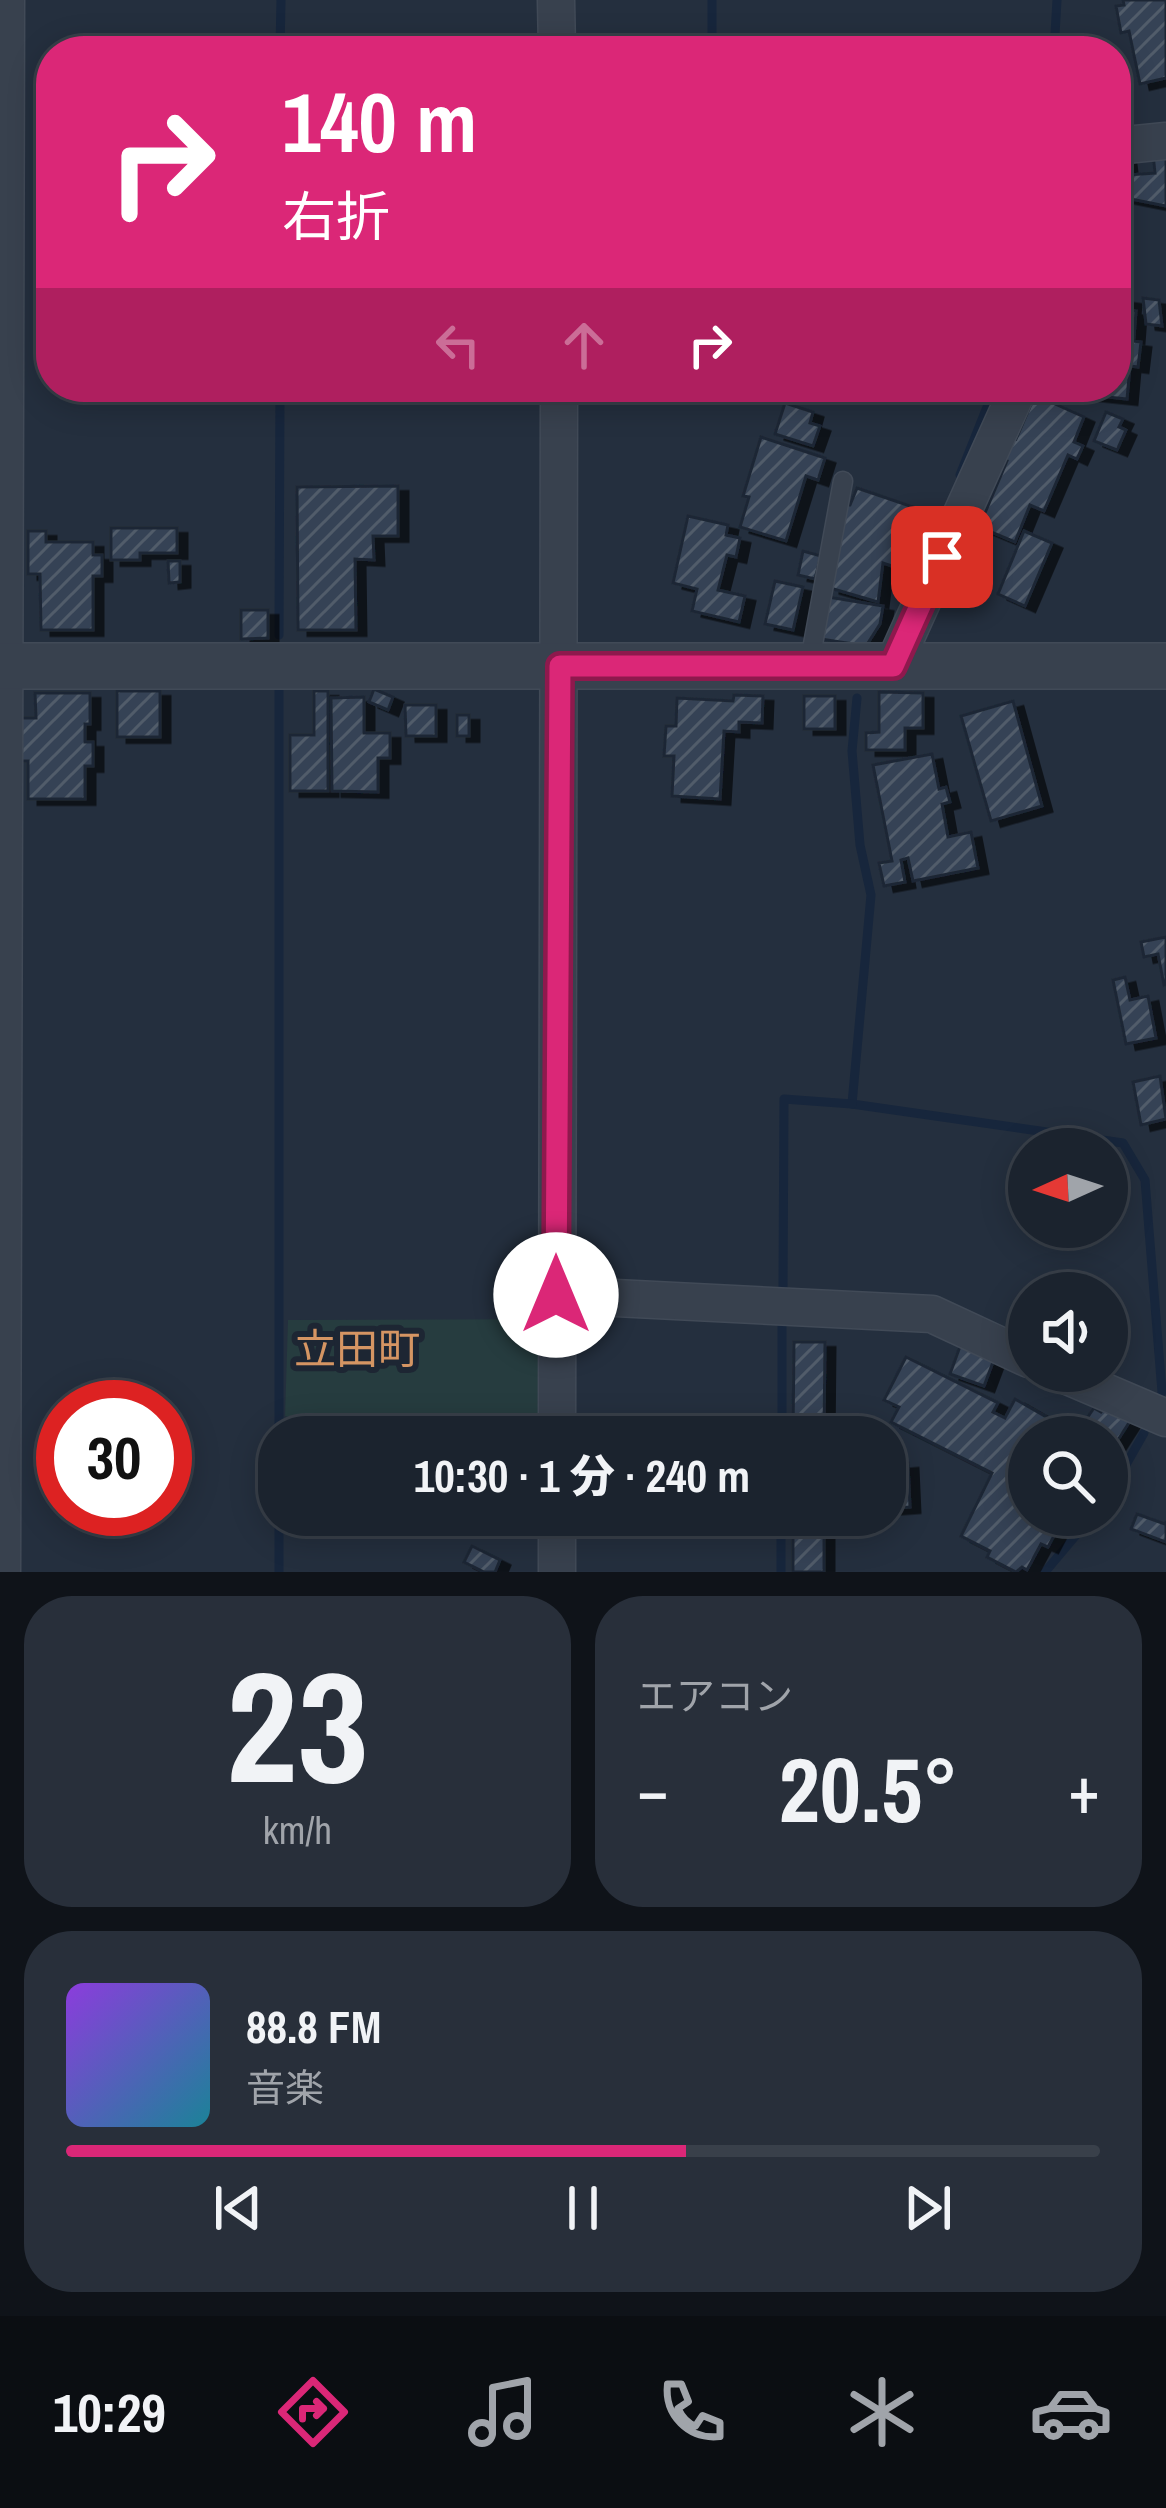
<!DOCTYPE html>
<html lang="ja">
<head>
<meta charset="utf-8">
<style>
	:root { --surface:#1b232e; --page:#282f3a; --text:#f1f3f6; --muted:#a0a4aa; --line:#39404a; --accent:#db2777 }
	body { margin:0; font-family:"Archivo Narrow","Noto Sans JP",sans-serif; background:var(--page); color:var(--text); height:100vh; display:flex; flex-direction:column; font-size:45px; white-space:nowrap }
	* { box-sizing:border-box; margin:0 }
	p { font-size:39px; color:var(--muted) }
	.icon { flex:none; width:66px; height:66px; fill:none; stroke:currentColor; stroke-width:2; stroke-linecap:round; stroke-linejoin:round }
	.map { position:relative; height:1572px; overflow:hidden }
	.drawer { display:flex; flex-direction:column; gap:24px; padding:24px; background:#0f1319; flex:1 }
	.drawer>* { flex:none }
	.banner { position:absolute; left:36px; top:36px; width:1095px; height:366px; border-radius:48px; box-shadow:0 6px 30px #0003,0 0 0 3px var(--line); background:#db2777; color:#fff; overflow:hidden }
	.needle { width:78px; rotate:267deg }
	.controls { position:absolute; left:1008px; top:1128px; display:grid; gap:24px }
	.controls a { display:grid; place-items:center; width:120px; height:120px; border-radius:50%; background:var(--surface); box-shadow:0 6px 30px #0003,0 0 0 3px var(--line); font-size:60px }
	.speed { position:absolute; left:36px; top:1380px; display:flex; gap:24px; font-size:60px; font-weight:700; text-align:center }
	.speed>* { display:grid; place-content:center; width:156px; height:156px; border-radius:50%; background:var(--surface); box-shadow:0 6px 30px #0003,0 0 0 3px var(--line); line-height:1 }
	.speed .limit { border:18px solid #d22; background:#fff; color:#111 }
	.pin { position:absolute; display:grid; place-items:center; width:102px; height:102px; color:#fff; margin:-51px; border-radius:24px; box-shadow:0 6px 18px #0006 }
	.me { position:absolute; width:132px; margin:-66px; rotate:0deg; stroke-linejoin:round; filter:drop-shadow(0 0 9px #0008) }
	.turn { display:flex; align-items:center; gap:42px; height:252px; padding:0 48px; font-size:54px }
	.turn .icon { width:156px; height:156px; stroke-width:2.5 }
	.turn b { display:block; font-size:84px; line-height:102px }
	.lanes { display:flex; align-items:center; height:114px; padding:0 48px; background:#0003; justify-content:center; gap:60px; direction:ltr }
	.lanes .off { opacity:.35 }
	.big { font-size:90px; font-weight:800; line-height:1.1 }
	.drawer .card { flex:1; display:flex; flex-direction:column; justify-content:center; gap:18px; min-width:0; padding:0 42px; border-radius:48px; background:var(--page) }
	.drawer .dial { align-items:center; gap:0 }
	.dial b { font-size:156px; line-height:1 }
	.song { display:flex; align-items:center; gap:36px }
	.cover { width:144px; height:144px; border-radius:18px; background:linear-gradient(135deg,hsl(270 70% 55%),hsl(190 70% 35%)) }
	.played { height:12px; border-radius:6px; background:linear-gradient(90deg,var(--accent) 60%,var(--line) 60%) }
	.keys { display:flex; justify-content:space-around; direction:ltr }
	.heat { display:flex; justify-content:space-between; align-items:center; font-size:66px; direction:ltr }
	.drawer .tiles { flex:1; display:grid; gap:24px; grid-template-columns:1fr 1fr }
	.card:last-child { grid-column:span 2 }
	.trip { position:absolute; left:258px; top:1416px; width:648px; height:120px; border-radius:48px; background:var(--surface); box-shadow:0 6px 30px #0003,0 0 0 3px var(--line); font-weight:800; line-height:120px; text-align:center }
	.dock { display:flex; height:192px; justify-content:space-around; align-items:center; background:#0b0e12; color:var(--muted) }
	.dock .icon { width:84px; height:84px }
	.dock .current { color:var(--accent) }
	.dock b { font-size:54px; color:var(--text) }
	.map>svg:first-child { display:block }
</style>
</head>
<body>
<div class="map">
<svg width="1166" height="1572" viewBox="0 0 1166 1572">
	<defs>
		<pattern id="building-hatch" width="6" height="6" patternUnits="userSpaceOnUse" patternTransform="scale(3)"><rect width="6" height="6" fill="#364354"/><path d="M-1 1l2-2M0 6l6-6M5 7l2-2" fill="none" stroke="#515c6b"/></pattern>
		<filter id="shadow"><feDropShadow dx="10" dy="5.5" stdDeviation="0" flood-color="#0009"/></filter>
	</defs>
	<rect width="100%" height="100%" fill="#242f3e"/>
	<!-- grass -->
	<path fill="#263c3f" d="M544 1319 545 1437H368L285 1416 288 1320Z"/>
	<g fill="none" stroke-linecap="round" stroke-linejoin="round">
		<!-- stream -->
		<g stroke="#17263c" stroke-width="9">
			<path d="M280 51 281 0"/>
			<path d="M712 51V0"/>
			<path d="M1054 51 1057 0"/>
			<path d="M960 475 995 387"/>
			<path d="M909 583 928 545"/>
			<path d="M279 635 280 387"/>
			<path d="M857 698 852 751 860 845 871 895 852 1104 1123 1143 1145 1180 1162 1392"/>
			<path d="M783 1289 784 1099 852 1104"/>
			<path d="M782 1437V1319"/>
			<path d="M1107 1498 1144 1433"/>
			<path d="M279 1572V689"/>
			<path d="M781 1572V1515"/>
			<path d="M1045 1572 1093 1515"/>
		</g>
	</g>
	<!-- building -->
	<g fill="url(#building-hatch)" stroke="#1f2835" stroke-width="3" filter="url(#shadow)">
		<path d="M1123 0H1166V78L1140 84 1129 31 1121 33 1116 6 1124 5Z"/>
		<path d="M1166 153V206L1116 196V160L1126 159 1128 175 1155 173 1153 154Z"/>
		<path d="M1116 297 1131 299 1130 310 1136 311 1134 338 1116 336Z"/>
		<path d="M1143 298 1159 300 1162 326 1146 324Z"/>
		<path d="M1116 339 1141 342 1138 367 1130 366 1127 399 1088 395 1089 387H1116Z"/>
		<path d="M1035 395 1084 417 1074 442 1083 446 1077 459 1068 455 1044 511 1030 505 1015 542 979 527 1007 461 1001 459 1011 436 1016 439Z"/>
		<path d="M785 403 813 412 810 423 820 426 813 446 775 434Z"/>
		<path d="M1106 412 1123 419 1119 427 1126 430 1117 450 1094 441Z"/>
		<path d="M761 437 825 458 818 480 806 476 786 541 740 527 749 497 743 496Z"/>
		<path d="M398 486V536H373L374 560 355 559 356 630H298L297 487Z"/>
		<path d="M857 488 916 508 911 522 924 527 918 545 913 543 904 570 883 563 878 602 830 588 846 505H850Z"/>
		<path d="M688 516 728 525 726 535 740 538 736 557 727 555 718 590 745 596 739 622 692 611 697 589 673 583Z"/>
		<path d="M111 528H177V553H140V560H111Z"/>
		<path d="M28 531H46V542H93V555H102V576H93V630H41L40 574H28Z"/>
		<path d="M1024 531 1052 543 1025 606 998 594Z"/>
		<path d="M803 551 821 556 815 579 798 575Z"/>
		<path d="M168 561H180V582L169 583Z"/>
		<path d="M775 581 803 587 793 630 765 624Z"/>
		<path d="M828 597 883 606 880 624 866 646 821 639Z"/>
		<path d="M241 610H268V638L241 639Z"/>
		<path d="M374 689 393 697 388 710 369 702Z"/>
		<rect x="117" y="691" width="43" height="46"/>
		<path d="M314 691H328V791H290V735H314Z"/>
		<path d="M879 692 923 693V728H905V750H866V733L879 732Z"/>
		<path d="M35 693H90V724H85V742H93V766H85V799H28V761H20V718H36Z"/>
		<path d="M734 695 763 696 762 723 739 722V732L724 731 720 799 672 796 674 756H664L666 726H676L677 698 733 701Z"/>
		<rect x="804" y="696" width="31" height="33"/>
		<path d="M364 697V733H390V758H378V792L332 791 331 698Z"/>
		<path d="M1013 701 1042 806 991 821 961 716Z"/>
		<path d="M405 705H436V736H406Z"/>
		<rect x="457" y="715" width="12" height="21"/>
		<path d="M932 754 939 789 946 787 950 802 942 804 948 837 971 832 978 868 913 881 908 858 901 860 905 882 884 886 879 863 892 861 873 765Z"/>
		<path d="M1166 937V984L1164 985 1158 954 1144 957 1141 942Z"/>
		<path d="M1125 977 1130 1000 1148 996 1156 1038 1126 1044 1113 980Z"/>
		<path d="M1160 1076 1166 1119 1141 1125 1133 1082Z"/>
		<path d="M962 1341 996 1354 984 1386 950 1374Z"/>
		<path d="M794 1342H825L824 1437H793Z"/>
		<path d="M906 1357 998 1403 993 1412 1005 1418 1015 1399 1076 1434 1094 1408 1101 1412 1108 1402 1132 1418 1107 1457V1437H1029V1515H1065L1048 1547 1041 1544 1027 1570 1022 1567 1016 1572 987 1557 990 1551 961 1536 992 1473 891 1422 899 1407 884 1400Z"/>
		<path d="M908 1463 910 1507 885 1509V1465Z"/>
		<path d="M1137 1514 1165 1524 1166 1521V1542L1131 1529Z"/>
		<rect x="793" y="1515" width="31" height="57"/>
		<path d="M472 1546 500 1560 495 1572H484L464 1562Z"/>
	</g>
	<g fill="none" stroke-linecap="round" stroke-linejoin="round">
		<defs>
			<path id="service" d="M809 666 843 481"/>
			<g id="minor">
				<path d="M556 0 557 51"/>
				<path d="M1116 146 1166 141"/>
				<path d="M893 666 1019 387"/>
				<path d="M556 1295 932 1314 1029 1359"/>
				<path d="M1056 1371 1166 1418"/>
				<path d="M557 1437 559 387"/>
				<path d="M557 1515V1572"/>
				<path d="M2 1572 6 0"/>
			</g>
			<path id="tertiary" d="M0 666H1166"/>
		</defs>
		<!-- service casing -->
		<use href="#service" stroke="#414a57" stroke-width="21"/>
		<!-- minor casing -->
		<use href="#minor" stroke="#414a57" stroke-width="39"/>
		<!-- tertiary casing -->
		<use href="#tertiary" stroke="#414a57" stroke-width="48"/>
		<!-- service -->
		<use href="#service" stroke="#38414e" stroke-width="18"/>
		<!-- minor -->
		<use href="#minor" stroke="#38414e" stroke-width="36"/>
		<!-- tertiary -->
		<use href="#tertiary" stroke="#38414e" stroke-width="45"/>
	</g>
	<g fill="none" stroke-linecap="round" stroke-linejoin="round">
		<defs>
			<path id="route" d="M556 1295 560 666H893L942 557"/>
		</defs>
		<!-- route casing -->
		<use href="#route" stroke="#8e194d" stroke-width="30"/>
		<!-- route -->
		<use href="#route" stroke="#db2777" stroke-width="21"/>
	</g>
	<g text-anchor="middle" stroke-width="12" stroke-linejoin="round" paint-order="stroke">
		<!-- quarter labels -->
		<g font-size="42" fill="#d59563" stroke="#1d2633">
			<text x="357" y="1364">立田町</text>
		</g>
	</g>
</svg>
<div class="controls">
<a><svg class="needle" viewBox="-14 -14 28 28"><path d="M0-13l5 13h-10z" fill="#e53935"/><path d="M0 13l5-13h-10z" fill="#a0a4aa"/></svg></a>
<a><svg class="icon" aria-label="sound" viewBox="0 0 24 24"><path d="M4 9h4l5-4v14l-5-4H4zM17 9q2 3 0 6"/></svg></a>
<a><svg class="icon" aria-label="search" viewBox="0 0 24 24"><circle cx="10" cy="10" r="6"/><path d="M15 15l6 6"/></svg></a>
</div>
<div class="speed"><div class="limit">30</div></div>
<div class="pin" style="left:942px;top:557px;background:#d93025"><svg class="icon" aria-label="arrive" viewBox="0 0 24 24"><path d="M6 21V4h12l-3 4 3 4H6"/></svg></div>
<svg class="me" style="left:556px;top:1295px" viewBox="-20 -20 40 40"><circle r="19" fill="#fff"/><path d="M0-13L10 11 0 6-10 11z" fill="#db2777"/></svg>
<div class="trip">10:30 · 1 分 · 240 m</div>
<div class="banner">
<div class="turn"><svg class="icon" aria-label="right" viewBox="0 0 24 24"><path d="M7 20v-9h11M14 6l5 5-5 5"/></svg><div><b>140 m</b>右折</div></div>
<div class="lanes"><svg class="icon off" aria-label="left" viewBox="0 0 24 24"><path d="M17 20v-9H6M10 6l-5 5 5 5"/></svg><svg class="icon off" aria-label="ahead" viewBox="0 0 24 24"><path d="M12 20V5M6 11l6-6 6 6"/></svg><svg class="icon" aria-label="right" viewBox="0 0 24 24"><path d="M7 20v-9h11M14 6l5 5-5 5"/></svg></div>
</div>
</div>
<section class="drawer">
<div class="tiles">
<div class="card dial"><b>23</b><p>km/h</p></div>
<div class="card"><p>エアコン</p>
<div class="heat"><a>−</a><b class="big">20.5°</b><a>+</a></div>
</div>
<div class="card">
<div class="song"><i class="cover"></i><div><b>88.8 FM</b><p>音楽</p></div></div>
<div class="played"></div>
<div class="keys"><svg class="icon" aria-label="previous" viewBox="0 0 24 24"><path d="M18 5L8 12l10 7zM5 5v14"/></svg><svg class="icon" aria-label="pause" viewBox="0 0 24 24"><path d="M8 5v14M16 5v14"/></svg><svg class="icon" aria-label="next" viewBox="0 0 24 24"><path d="M6 5l10 7-10 7zM19 5v14"/></svg></div>
</div>
</div>
</section>
<nav class="dock">
<b>10:29</b>
<svg class="icon current" aria-label="directions" viewBox="0 0 24 24"><path d="M12 3l9 9-9 9-9-9zM9 14v-3h6M13 9l2 2-2 2"/></svg>
<svg class="icon" aria-label="music" viewBox="0 0 24 24"><path d="M9 18V5l10-2v13"/><circle cx="6" cy="18" r="3"/><circle cx="16" cy="16" r="3"/></svg>
<svg class="icon" aria-label="phone" viewBox="0 0 24 24"><path d="M5 4h4l2 5-3 2q2 4 5 5l2-3 5 2v4C11 20 4 13 5 4z"/></svg>
<svg class="icon" aria-label="climate" viewBox="0 0 24 24"><path d="M12 3v18M4 7l16 10M4 17L20 7"/></svg>
<svg class="icon" aria-label="car" viewBox="0 0 24 24"><path d="M5 17H2v-5l4-1 3-4h7l3 4 3 1v5h-3M9 17h6M6 11h13"/><circle cx="7" cy="17" r="2"/><circle cx="17" cy="17" r="2"/></svg>
</nav>
</body>
</html>
